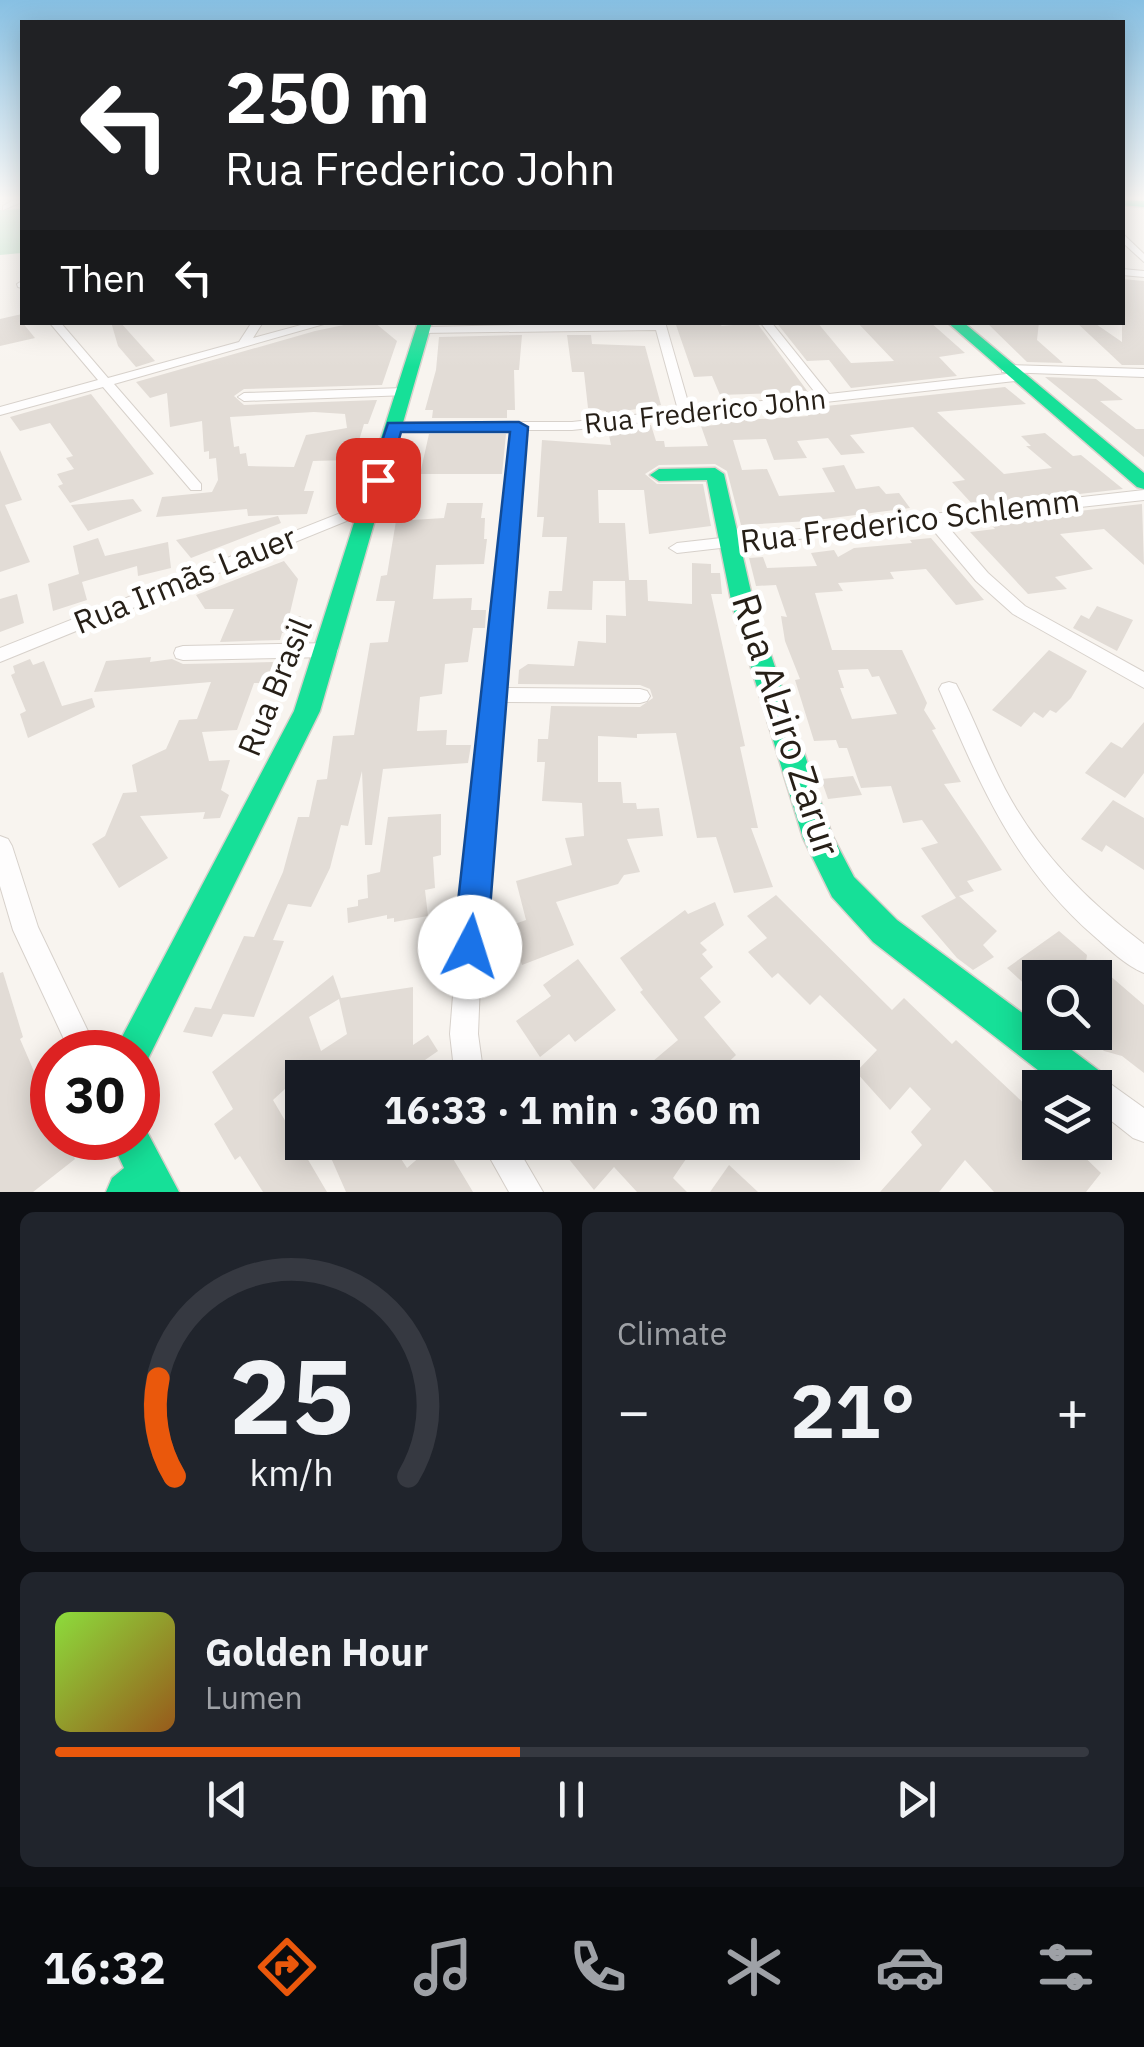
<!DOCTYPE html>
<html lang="en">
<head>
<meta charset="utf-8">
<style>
	:root { --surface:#171b24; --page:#20242c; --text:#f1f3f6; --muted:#9ea1a6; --line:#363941; --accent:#ea580c }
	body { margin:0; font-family:"IBM Plex Sans",sans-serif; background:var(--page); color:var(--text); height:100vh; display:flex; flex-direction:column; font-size:38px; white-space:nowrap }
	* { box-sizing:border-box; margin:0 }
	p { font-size:32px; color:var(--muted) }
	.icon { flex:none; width:55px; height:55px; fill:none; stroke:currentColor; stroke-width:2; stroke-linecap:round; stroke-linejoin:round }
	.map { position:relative; height:1192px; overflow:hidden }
	.side { display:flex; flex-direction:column; gap:20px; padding:20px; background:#0d0f14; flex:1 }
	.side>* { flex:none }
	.guide { position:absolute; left:20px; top:20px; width:1105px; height:305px; border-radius:0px; box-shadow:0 5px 25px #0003; background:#202124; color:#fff; overflow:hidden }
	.controls { position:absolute; left:1022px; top:960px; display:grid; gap:20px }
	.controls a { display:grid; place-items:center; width:90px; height:90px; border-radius:0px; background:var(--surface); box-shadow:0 5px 25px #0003; font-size:50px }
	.speed { position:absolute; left:30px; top:1030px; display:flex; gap:20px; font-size:50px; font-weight:700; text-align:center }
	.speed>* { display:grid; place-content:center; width:130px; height:130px; border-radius:50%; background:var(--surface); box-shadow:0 5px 25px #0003; line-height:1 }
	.speed .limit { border:15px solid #d22; background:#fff; color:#111 }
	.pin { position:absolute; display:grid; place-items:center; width:85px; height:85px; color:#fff; margin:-42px; border-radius:20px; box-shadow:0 5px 15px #0006 }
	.me { position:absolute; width:110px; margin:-55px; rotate:5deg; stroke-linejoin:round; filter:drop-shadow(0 0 8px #0008) }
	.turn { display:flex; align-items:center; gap:35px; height:210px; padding:0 40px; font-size:45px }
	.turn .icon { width:130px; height:130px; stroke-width:2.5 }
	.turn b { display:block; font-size:70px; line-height:85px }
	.then { display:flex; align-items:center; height:95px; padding:0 40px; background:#0003; gap:20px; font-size:38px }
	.big { font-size:75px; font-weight:800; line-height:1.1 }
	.side .card { flex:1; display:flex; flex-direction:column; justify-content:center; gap:15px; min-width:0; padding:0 35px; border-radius:15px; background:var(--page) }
	.side .dial { align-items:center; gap:0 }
	.dial svg { height:260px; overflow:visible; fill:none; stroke:var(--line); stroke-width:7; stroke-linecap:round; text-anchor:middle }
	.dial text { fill:var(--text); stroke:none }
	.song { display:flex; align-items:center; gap:30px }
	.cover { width:120px; height:120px; border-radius:15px; background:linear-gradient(135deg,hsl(90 70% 55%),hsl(30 70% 35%)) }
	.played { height:10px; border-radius:5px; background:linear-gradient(90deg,var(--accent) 45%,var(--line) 45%) }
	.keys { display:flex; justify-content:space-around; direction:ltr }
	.heat { display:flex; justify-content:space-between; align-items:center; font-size:55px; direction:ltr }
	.side .tiles { flex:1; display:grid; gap:20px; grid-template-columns:1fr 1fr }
	.card:last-child { grid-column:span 2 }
	.trip { position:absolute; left:285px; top:1060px; width:575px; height:100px; border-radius:0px; background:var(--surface); box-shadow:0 5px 25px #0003; font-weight:800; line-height:100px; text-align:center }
	.tabs { display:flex; height:160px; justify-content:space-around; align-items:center; background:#090b0e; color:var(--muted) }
	.tabs .icon { width:70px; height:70px }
	.tabs .active { color:var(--accent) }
	.tabs b { font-size:45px; color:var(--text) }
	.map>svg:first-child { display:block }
</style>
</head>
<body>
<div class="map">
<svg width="1144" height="1192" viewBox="0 0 1144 1192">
	<rect width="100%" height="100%" fill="#f8f4ef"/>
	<!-- forest -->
	<path fill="#c0e4cc" d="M22 209V253L0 255V210Z"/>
	<!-- building -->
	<g fill="#e2dcd6" fill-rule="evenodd">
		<path d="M1122 279 1144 281V365H1122L1076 322H1093L1122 342Z"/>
		<path d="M22 314V322L35 338 0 346V319Z"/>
		<path d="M111 322H120L155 361 136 367 118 346Z"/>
		<path d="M358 322H374L397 341 382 385 244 389 234 396 244 405 377 400 368 424H364L351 467 350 460 313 461 304 491H314L307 514 248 516 247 509 156 517 162 497 212 492 218 480 216 458 209 459V451L204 452 202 421 170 427 167 393 150 398 136 382 315 331ZM314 412 345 414 347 428 306 435 294 467 248 466 246 453 240 454 239 446 234 447 230 417Z"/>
		<path d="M675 322H724L721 326 757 323 808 392 720 395 712 376 694 377Z"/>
		<path d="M776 322H817L851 363 894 361 857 322H930L965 353 939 357 957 376 851 388 829 360 807 361Z"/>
		<path d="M986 322H1039L1037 340 1063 363 1027 362Z"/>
		<path d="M522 335 519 370H514L515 410H507V418H432L433 410H425L436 370 439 337Z"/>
		<path d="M567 335H591L592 344 645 346 661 405 606 414V411L588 408 584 372H572Z"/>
		<path d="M1045 377 1096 379 1123 400 1100 401 1136 429H1144V457Z"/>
		<path d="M1005 387 1026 404 937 412 1004 474 1052 468 1026 446H1031L1021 436 1045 433 1073 456 1081 455 1123 489 974 506 952 482 965 480 913 427 850 435 865 453 841 455 828 438 797 441 807 458 774 460 766 439 733 440 742 470 767 469 779 496 835 492 822 468 844 465 856 489 879 486 886 494 899 493 910 508 809 521 741 525 727 471 715 464 659 465 645 474 657 484H703L711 526 649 534 644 490H598L599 523H625L629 580H647L648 601 692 604V563L711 564V573H720L722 594H711L745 746 740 747 758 828H751L773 887 734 893 716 837 697 838 676 733 637 734V738L598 736V782H621L623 803H636L637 809 659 808 663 836 627 839 640 872 624 875 618 884 556 902 574 945 522 965 509 926 526 920 516 881 572 865 565 838 584 836 582 803 542 801 545 762H537L538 739H548L551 706 640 707 653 698 650 689 640 685 518 684 519 670 528 664 574 666 578 641 606 643V615L626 616 625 581H593L592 610 547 609 549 591H562L567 537H542L544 517H537L542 440 611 445 608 430 651 425 656 441H664L665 447 708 446 701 426 717 425 715 422 808 416 807 408Z"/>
		<path d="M91 394 154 474 70 503 58 486 63 484 57 474 74 469 66 458 73 456 50 423 20 431 10 417Z"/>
		<path d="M429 434H506L502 474H420Z"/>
		<path d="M0 450 22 500 5 505 30 562 0 572Z"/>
		<path d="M133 499 142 511 88 531 71 505Z"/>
		<path d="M447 503H483L481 518H485L484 539H487L484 564 436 565 433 599 472 598 471 610H486L485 628H473L468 662 445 664 442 694 420 697 417 731 447 730 446 745H471L468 763 383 769 372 845H365L362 771 348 826 341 825 330 868 311 907 288 904 273 940 284 941 254 1017 223 1014 212 1037 183 1032 195 1007 211 1009 244 936 254 937 283 872 298 817H309L317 780 327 779 333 736 354 735 370 643 388 642 395 601H376L381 576 387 575 396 521 444 518Z"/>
		<path d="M1142 504 1144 565 1104 529 1060 534 1093 569 1055 577 1067 589 1028 594 970 532 995 529 988 521Z"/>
		<path d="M278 516 281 523 191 558 176 540Z"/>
		<path d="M98 538 105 556 168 542 171 568 138 576 137 566 82 582 87 600 53 611 48 584 79 574 73 546Z"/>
		<path d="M931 538 984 600 956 605 926 569 890 572 894 579 838 583 843 591 815 593 832 650H902L927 703 924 710 936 729 932 730 961 782 944 784 1002 870 967 881 974 891 959 896 997 931 983 945 994 957 973 970 957 958 921 916 956 898 921 848 938 843 922 820 903 823 891 786 861 788 847 748H839L836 740 814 741 795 680 800 679 785 641 781 616 787 617 776 585 756 586 749 558 763 557 767 568 817 566 811 553 834 550 838 557 854 548 912 543 910 540ZM868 669 872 677 879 676 897 714 852 719 840 688H844L838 670Z"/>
		<path d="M284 561 298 579 289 617 301 616 295 633H282L280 640 220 642 234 609H205L196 595Z"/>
		<path d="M17 594 24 623 0 632V599Z"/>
		<path d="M1097 606 1133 620 1117 651 1073 628 1081 615 1089 619Z"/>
		<path d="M1049 650 1087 671 1071 698 1056 713 1050 710 1043 718 1034 712 1021 727 992 710Z"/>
		<path d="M151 657 150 662 172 659 183 664 273 662 267 683H254L237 730 202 732 209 761 230 760 221 790 229 795 220 818 203 819 205 812 140 816 168 858 119 888 92 844 105 836 123 793 137 792 132 765 166 749 179 720 197 719 211 682 94 692 106 661Z"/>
		<path d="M30 659 33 665 44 661 62 706 92 698 95 707 28 738 20 714 26 711 11 675 15 673 13 666Z"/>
		<path d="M1144 722V773L1125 798 1085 773 1111 742 1122 748Z"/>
		<path d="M853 776 862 795 828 799 821 779Z"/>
		<path d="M1113 800 1144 818V870L1106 845 1102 852 1081 839Z"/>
		<path d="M441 814V855L433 857 435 888 425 890 428 916 394 922V918L387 919V915L348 923 347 908 358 906V900L368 898 367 875 380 872 388 817Z"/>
		<path d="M776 895 892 1010 904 998 952 1044 956 1040 1030 1109 1032 1107 1040 1114V1142H1069L1101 1173 1086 1192H994L965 1160 939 1192H880L922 1145 911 1132 931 1109 910 1087 890 1110 856 1072 877 1050 820 995 810 1005 778 973 772 978 748 952 767 938 747 916Z"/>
		<path d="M715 902 724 925 700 943 707 950 702 954 713 967 700 978 721 1002 704 1017 736 1055 712 1078H654L646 1067 678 1040 640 992 643 990 620 958 685 910 688 914Z"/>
		<path d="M1059 931 1087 955 1086 962 1104 977 1108 974 1144 1005V1073L1122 1056 1104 1051 1082 1032H1095V978H1040V991L1033 985 1029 988 1007 968Z"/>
		<path d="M578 959 616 1010 575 1042 569 1034 540 1057 516 1021 551 996 543 985Z"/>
		<path d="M3 972 23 1037 20 1039 46 1099 52 1095V1138H66L75 1159 33 1192H0V973Z"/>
		<path d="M333 975 341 998 413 987V1045L428 1035 438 1051 425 1060 423 1078H297L273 1100 327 1192H263L240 1156 235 1160 214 1124 233 1109 212 1072ZM339 999 347 1034 321 1051 309 1017Z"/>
		<path d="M324 1142H390L407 1168 437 1142H443L473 1192H346Z"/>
		<path d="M555 1142H669L686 1159 673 1178 687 1192H637L614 1167 594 1190Z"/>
		<path d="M729 1165 758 1192H710Z"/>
	</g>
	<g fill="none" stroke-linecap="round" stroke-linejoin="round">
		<defs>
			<g id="street">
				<path d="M14 200 22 202 3 210V206Z"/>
				<path d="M1122 233 1144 254V262L1122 242Z"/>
				<path d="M1122 269 1144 271V277L1122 275Z"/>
				<path d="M22 281V288L18 287 17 284Z"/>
				<path d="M49 322H60L108 378 239 342 252 322H263L253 338 312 322H331L114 384 201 484V490H191L103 387 0 415V407L98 380Z"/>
				<path d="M665 322 690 409 817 395 760 322H771L829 394 1015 373 1021 377 1015 381 572 430H525L504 688 640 689 647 691 650 696 647 701 640 703 503 702 480 983 478 1034 484 1078H455L450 1034 454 983 512 430H394L387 426 394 422H572L678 410 656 330 422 333 416 330 422 327Z"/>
				<path d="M1006 365 1144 369V377L1002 372V366Z"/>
				<path d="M404 388 408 389V395L244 401 238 397 244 393Z"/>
				<path d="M1144 490V500L944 522 988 573 1025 606 1144 672V688L1013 614 976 581 928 524 677 553 669 548 677 543Z"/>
				<path d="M371 501 379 506 376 509 0 662V648Z"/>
				<path d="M329 643 336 645 338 650 336 655 329 657 183 660 176 658 174 653 176 648 183 646Z"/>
				<path d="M949 682 956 684C974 718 987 755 1005 789 1039 853 1087 901 1144 944V973C1125 965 1109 949 1094 936 1014 866 980 785 939 689L942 684Z"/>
				<path d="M0 836 8 839 12 846 38 927 98 1052H70L13 930 0 886Z"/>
				<path d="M1095 1075 1105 1080 1144 1108V1142L1133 1138 1095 1108V1088H1081L1085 1080Z"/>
				<path d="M481 1142H514L543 1192H509Z"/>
			</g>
			<g id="fast">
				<path d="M1122 200 1144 201V207L1122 205Z"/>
				<path d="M418 322H432L320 711 145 1065 138 1068V1052H114L294 711Z"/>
				<path d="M947 322H963L1144 473V489L1137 487Z"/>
				<path d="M715 468 724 474 754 605 832 835 854 877 897 920 1040 1026V1032H1048L1105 1075 1111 1088 1105 1101 1095 1106V1088H1061L873 942 832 897 803 838 732 605 707 480 659 481 650 475 659 469Z"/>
				<path d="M138 1122 143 1124 179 1192H106L112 1178 124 1168 110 1138H138Z"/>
			</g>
		</defs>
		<!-- street casing -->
		<use href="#street" stroke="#d7d1cb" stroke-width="2"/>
		<!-- fast casing -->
		<use href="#fast" stroke="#d7d1cb" stroke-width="3"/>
		<!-- street -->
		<use href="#street" fill="#fefdfd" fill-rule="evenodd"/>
		<!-- fast -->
		<use href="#fast" fill="#16e098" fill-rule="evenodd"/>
	</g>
	<!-- sky -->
	<linearGradient id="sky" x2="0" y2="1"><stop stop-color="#87c0e3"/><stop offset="0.54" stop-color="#fcfaf8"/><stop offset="1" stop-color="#fcfaf8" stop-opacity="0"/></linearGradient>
	<rect width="1144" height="367" fill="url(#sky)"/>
	<!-- route -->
	<path fill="#1a73e8" stroke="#114b97" stroke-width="2.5" d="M519 422 528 427 487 947 482 958 470 963 458 958 453 947 510 432H401L388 480 378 485 369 480 388 423Z"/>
	<g text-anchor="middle" stroke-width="10" stroke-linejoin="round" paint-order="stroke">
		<!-- far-street labels -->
		<g font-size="28" fill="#261f17" stroke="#fff">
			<text transform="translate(705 411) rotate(-6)" y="10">Rua Frederico John</text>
		</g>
		<!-- street labels -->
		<g font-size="32" fill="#261f17" stroke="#fff">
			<text transform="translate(910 521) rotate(-7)" y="11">Rua Frederico Schlemm</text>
			<text transform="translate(185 580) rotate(-22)" y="11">Rua Irmãs Lauer</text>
			<text transform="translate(275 687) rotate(-68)" y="11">Rua Brasil</text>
		</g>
		<!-- near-street labels -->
		<g font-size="38" fill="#261f17" stroke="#fff">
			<text transform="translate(786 725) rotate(72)" y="13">Rua Alziro Zarur</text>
		</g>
	</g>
</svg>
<div class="controls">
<a><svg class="icon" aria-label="search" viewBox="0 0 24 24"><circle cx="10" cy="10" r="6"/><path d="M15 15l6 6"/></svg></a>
<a><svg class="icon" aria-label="layers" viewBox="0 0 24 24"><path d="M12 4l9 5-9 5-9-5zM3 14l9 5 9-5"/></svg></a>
</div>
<div class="speed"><div class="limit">30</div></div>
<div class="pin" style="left:378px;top:480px;background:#d93025"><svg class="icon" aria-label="arrive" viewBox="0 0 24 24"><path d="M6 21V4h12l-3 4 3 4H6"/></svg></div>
<svg class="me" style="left:470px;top:947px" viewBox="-20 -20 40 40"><circle r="19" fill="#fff"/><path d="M0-13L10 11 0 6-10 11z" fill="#1a73e8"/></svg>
<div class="trip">16:33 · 1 min · 360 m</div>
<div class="guide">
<div class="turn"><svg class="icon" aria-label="left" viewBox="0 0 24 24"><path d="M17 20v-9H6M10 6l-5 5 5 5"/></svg><div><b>250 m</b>Rua Frederico John</div></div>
<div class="then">Then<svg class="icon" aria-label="left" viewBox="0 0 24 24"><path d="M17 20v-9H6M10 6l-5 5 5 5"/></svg></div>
</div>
</div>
<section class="side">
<div class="tiles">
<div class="card dial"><svg viewBox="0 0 100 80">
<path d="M14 69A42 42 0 1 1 86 69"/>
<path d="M14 69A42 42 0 0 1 9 39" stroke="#ea580c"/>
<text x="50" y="56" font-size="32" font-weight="700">25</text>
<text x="50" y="72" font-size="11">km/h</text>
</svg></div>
<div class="card"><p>Climate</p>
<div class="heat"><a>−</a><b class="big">21°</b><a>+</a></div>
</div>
<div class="card">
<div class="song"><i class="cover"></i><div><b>Golden Hour</b><p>Lumen</p></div></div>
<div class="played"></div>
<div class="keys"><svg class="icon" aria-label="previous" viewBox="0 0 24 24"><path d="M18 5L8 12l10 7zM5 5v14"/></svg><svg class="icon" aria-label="pause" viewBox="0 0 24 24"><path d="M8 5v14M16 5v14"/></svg><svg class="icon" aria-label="next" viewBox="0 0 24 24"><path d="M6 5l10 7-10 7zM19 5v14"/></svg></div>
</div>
</div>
</section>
<nav class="tabs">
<b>16:32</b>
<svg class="icon active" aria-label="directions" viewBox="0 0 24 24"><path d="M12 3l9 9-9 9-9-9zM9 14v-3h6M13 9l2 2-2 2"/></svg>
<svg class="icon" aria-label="music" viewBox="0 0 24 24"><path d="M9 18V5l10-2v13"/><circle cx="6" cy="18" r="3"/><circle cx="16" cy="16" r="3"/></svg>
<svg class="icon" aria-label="phone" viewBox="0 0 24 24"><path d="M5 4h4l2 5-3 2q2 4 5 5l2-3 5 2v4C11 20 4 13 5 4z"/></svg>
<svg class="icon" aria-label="climate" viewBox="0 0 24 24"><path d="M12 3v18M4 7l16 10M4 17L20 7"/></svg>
<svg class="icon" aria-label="car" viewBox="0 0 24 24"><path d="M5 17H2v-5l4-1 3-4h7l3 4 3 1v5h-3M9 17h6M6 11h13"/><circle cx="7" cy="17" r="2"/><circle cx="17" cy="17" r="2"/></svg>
<svg class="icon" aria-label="filters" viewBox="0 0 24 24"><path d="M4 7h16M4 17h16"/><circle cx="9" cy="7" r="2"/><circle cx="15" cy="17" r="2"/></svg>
</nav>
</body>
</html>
